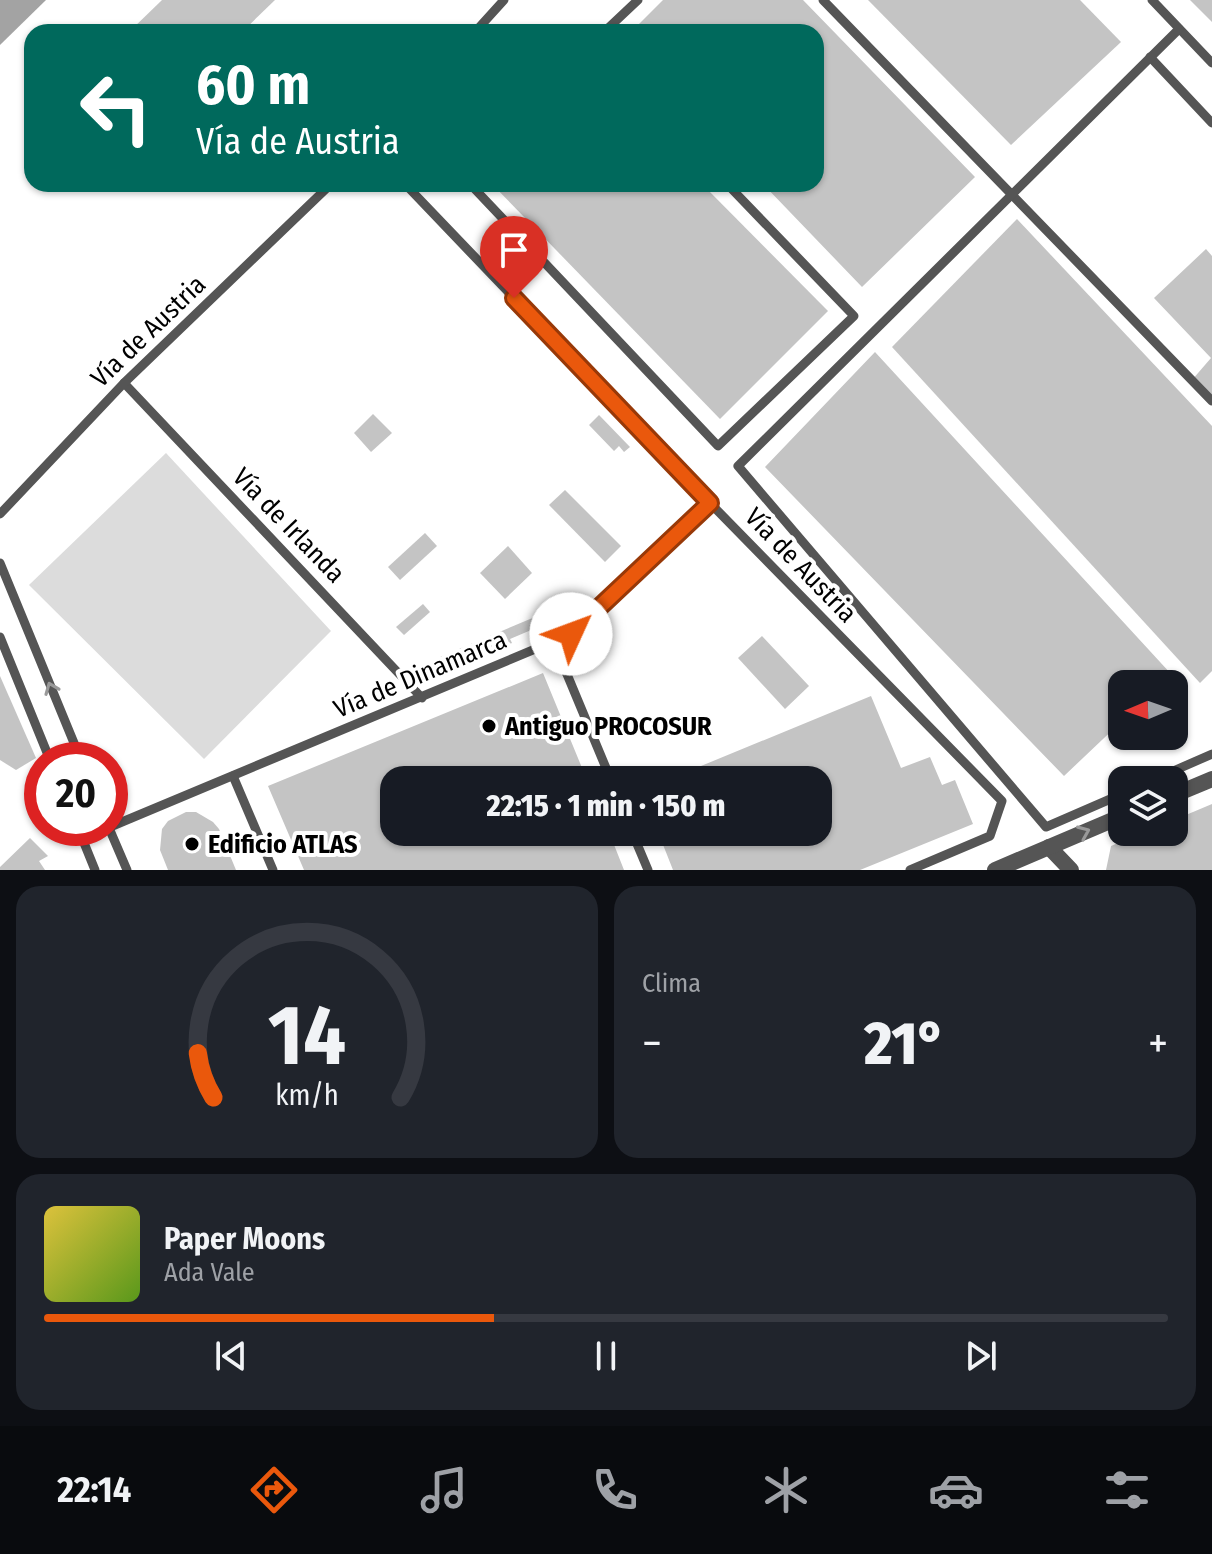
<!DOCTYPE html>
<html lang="es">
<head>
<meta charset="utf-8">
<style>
	:root { --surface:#171b24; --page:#20242c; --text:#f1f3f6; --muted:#9ea1a6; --line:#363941; --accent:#ea580c }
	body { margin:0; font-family:"Fira Sans Condensed",sans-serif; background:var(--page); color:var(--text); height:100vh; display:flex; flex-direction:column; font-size:30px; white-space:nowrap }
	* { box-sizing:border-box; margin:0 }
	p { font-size:26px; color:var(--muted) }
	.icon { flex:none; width:44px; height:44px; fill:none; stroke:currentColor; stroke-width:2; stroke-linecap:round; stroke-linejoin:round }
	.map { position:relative; height:870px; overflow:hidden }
	.sheet { display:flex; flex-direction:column; gap:16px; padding:16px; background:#0d0f14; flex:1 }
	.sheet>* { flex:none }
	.top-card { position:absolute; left:24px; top:24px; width:800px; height:168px; border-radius:24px; box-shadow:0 2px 6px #0004; background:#00695c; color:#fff; overflow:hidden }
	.needle { width:52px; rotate:268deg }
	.controls { position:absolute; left:1108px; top:670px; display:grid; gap:16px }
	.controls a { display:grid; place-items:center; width:80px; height:80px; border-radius:16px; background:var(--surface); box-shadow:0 2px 6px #0004; font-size:40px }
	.speed { position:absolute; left:24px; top:742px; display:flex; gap:16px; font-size:40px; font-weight:700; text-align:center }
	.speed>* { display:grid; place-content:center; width:104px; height:104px; border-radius:50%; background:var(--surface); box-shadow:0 2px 6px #0004; line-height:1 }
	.speed .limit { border:12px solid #d22; background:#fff; color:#111 }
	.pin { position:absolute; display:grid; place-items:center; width:68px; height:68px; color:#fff; margin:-82px -34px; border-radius:50% 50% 50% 0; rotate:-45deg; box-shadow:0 0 8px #0007 }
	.pin .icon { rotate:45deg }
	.me { position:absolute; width:88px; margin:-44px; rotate:47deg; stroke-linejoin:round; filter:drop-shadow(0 0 6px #0008) }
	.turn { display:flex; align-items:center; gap:28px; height:168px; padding:0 40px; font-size:36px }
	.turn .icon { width:104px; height:104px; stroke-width:2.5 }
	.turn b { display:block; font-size:56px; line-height:68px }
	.big { font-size:60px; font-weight:800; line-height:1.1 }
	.sheet .widget { flex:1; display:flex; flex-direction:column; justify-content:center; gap:12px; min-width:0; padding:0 28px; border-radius:24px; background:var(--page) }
	.sheet .dial { align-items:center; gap:0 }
	.dial svg { height:208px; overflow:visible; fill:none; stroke:var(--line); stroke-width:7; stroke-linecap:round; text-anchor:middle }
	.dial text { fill:var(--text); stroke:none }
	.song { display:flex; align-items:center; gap:24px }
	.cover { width:96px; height:96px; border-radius:12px; background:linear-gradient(135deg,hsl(50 70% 55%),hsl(90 70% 35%)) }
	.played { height:8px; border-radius:4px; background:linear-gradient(90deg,var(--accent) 40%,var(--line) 40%) }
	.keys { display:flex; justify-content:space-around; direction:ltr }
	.heat { display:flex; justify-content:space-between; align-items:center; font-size:44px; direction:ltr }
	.sheet .tiles { flex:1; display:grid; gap:16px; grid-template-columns:1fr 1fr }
	.widget:last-child { grid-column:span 2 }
	.trip { position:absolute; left:380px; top:766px; width:452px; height:80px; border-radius:24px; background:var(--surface); box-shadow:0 2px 6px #0004; font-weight:800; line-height:80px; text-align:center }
	.dock { display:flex; height:128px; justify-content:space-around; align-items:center; background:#090b0e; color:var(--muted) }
	.dock .icon { width:56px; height:56px }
	.dock .active { color:var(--accent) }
	.dock b { font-size:36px; color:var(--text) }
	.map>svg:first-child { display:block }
</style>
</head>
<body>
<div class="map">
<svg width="1212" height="870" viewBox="0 0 1212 870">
	<rect width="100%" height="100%" fill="#fff"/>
	<!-- green -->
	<path fill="#dcdcdc" d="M166 453 331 631 204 759 29 585Z"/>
	<!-- water -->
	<path fill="#a3a3a3" d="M0 0H46L0 45Z"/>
	<!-- building -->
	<g fill="#c4c4c4">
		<path d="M162 0H275L242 32H129Z"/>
		<path d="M663 0H803L975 177 862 287 763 184H816V32H631Z"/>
		<path d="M868 0H1080L1121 42 1011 145Z"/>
		<path d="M1190 0H1212V22Z"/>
		<path d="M492 184H702L828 311 720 419Z"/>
		<path d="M1017 219 1212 426V671L1200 683 892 347Z"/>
		<path d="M1206 249 1212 256V401L1192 380 1211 358 1154 298Z"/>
		<path d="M875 352 1172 675 1162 684H1122V721L1064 776 765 467Z"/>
		<path d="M373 414 392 433 371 452 354 433Z"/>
		<path d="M599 415 630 447 624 452 619 446 614 451 589 425Z"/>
		<path d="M565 490 621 546 605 562 549 505Z"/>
		<path d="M425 533 437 546 400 580 388 567Z"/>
		<path d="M508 546 532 573 505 599 480 573Z"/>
		<path d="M423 604 430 612 404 635 396 627Z"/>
		<path d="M561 606 566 618 562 622 552 626 550 622 510 639 512 643 445 671 440 657Z"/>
		<path d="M762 636 809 686 785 709 738 658Z"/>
		<path d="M543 673 587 780H394V832H609L624 870H304L268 786Z"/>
		<path d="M0 676 36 758 16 770 0 760Z"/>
		<path d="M871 696 901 768 930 757 942 785 955 780 973 824 860 870H673L658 832H818V780H667Z"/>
		<path d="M1212 804V870H1106L1111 846 1144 832H1174V820Z"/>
		<path d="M186 812H196L213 822 219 829 236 870H168L160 850 162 829 168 821Z"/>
		<path d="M30 838 48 856 39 861 45 870H0V867Z"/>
	</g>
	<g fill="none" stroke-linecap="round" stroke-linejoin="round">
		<!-- lane -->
		<g stroke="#555" stroke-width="9">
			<path d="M823 0 1212 401"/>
			<path d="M1152 0 1212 63"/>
			<path d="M475 32 504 0"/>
			<path d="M604 32 638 0"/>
			<path d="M1150 57 1212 123"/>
			<path d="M405 184 710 503 1002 801 990 836 910 870"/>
			<path d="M470 184 718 446 854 316 727 184"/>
			<path d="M124 383 422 698"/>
			<path d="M0 514 124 383 331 184"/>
			<path d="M0 563 81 760"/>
			<path d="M0 637 50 760"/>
			<path d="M554 643 611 780"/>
			<path d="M233 776 273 870"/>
			<path d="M1153 780 1212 754"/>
			<path d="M1122 794 1046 827 738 466 1179 29"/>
			<path d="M110 827 571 634 710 503"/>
			<path d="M78 828 95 870"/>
			<path d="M109 828 127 870"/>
			<path d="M632 832 648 870"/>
		</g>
		<!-- street -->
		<g stroke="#555" stroke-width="16">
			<path d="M1174 795 1212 779"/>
			<path d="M1049 847 1071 870"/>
			<path d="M995 870 1122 816"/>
		</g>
	</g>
	<!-- one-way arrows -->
	<defs><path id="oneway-chevron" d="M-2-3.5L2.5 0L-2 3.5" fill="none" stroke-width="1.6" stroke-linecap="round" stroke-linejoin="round" transform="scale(2)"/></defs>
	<g stroke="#999">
		<use href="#oneway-chevron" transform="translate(51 688) rotate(-112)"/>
		<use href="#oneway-chevron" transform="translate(1084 832) rotate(-23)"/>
	</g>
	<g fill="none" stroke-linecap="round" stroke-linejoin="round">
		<defs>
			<path id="route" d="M514 298 710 503 571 634"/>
		</defs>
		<!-- route casing -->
		<use href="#route" stroke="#983908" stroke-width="20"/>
		<!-- route -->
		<use href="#route" stroke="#ea580c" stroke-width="14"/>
	</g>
	<!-- markers -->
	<g fill="#000" stroke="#fff" stroke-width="3">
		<circle cx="489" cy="726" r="8"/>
		<circle cx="192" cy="844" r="8"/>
	</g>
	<g text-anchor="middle" stroke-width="8" stroke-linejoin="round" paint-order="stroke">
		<!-- street labels -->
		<g font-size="26" fill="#000" stroke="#fff">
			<text transform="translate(148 331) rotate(-44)" y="9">Vía de Austria</text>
			<text transform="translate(289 525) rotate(46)" y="9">Vía de Irlanda</text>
			<text transform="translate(801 565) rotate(46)" y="9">Vía de Austria</text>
			<text transform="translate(420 674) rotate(-23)" y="9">Vía de Dinamarca</text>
		</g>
		<!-- poi labels -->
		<g font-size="26" font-weight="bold" fill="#000" stroke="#fff" text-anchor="start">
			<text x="505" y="735">Antiguo PROCOSUR</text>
			<text x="208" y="853">Edificio ATLAS</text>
		</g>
	</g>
</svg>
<div class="controls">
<a><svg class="needle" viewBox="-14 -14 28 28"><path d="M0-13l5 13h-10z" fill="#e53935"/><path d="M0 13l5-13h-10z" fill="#9ea1a6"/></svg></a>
<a><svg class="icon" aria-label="layers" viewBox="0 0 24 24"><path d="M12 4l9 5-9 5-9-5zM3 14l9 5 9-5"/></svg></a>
</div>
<div class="speed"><div class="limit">20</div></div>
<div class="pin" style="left:514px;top:298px;background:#d93025"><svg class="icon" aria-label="arrive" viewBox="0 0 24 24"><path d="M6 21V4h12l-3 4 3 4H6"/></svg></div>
<svg class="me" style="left:571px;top:634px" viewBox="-20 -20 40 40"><circle r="19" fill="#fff"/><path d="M0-13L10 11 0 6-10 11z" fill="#ea580c"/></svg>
<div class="trip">22:15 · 1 min · 150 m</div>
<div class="top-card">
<div class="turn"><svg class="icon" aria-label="left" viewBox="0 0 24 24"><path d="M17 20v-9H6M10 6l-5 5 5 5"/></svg><div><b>60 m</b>Vía de Austria</div></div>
</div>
</div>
<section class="sheet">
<div class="tiles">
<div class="widget dial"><svg viewBox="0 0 100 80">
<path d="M14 69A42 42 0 1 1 86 69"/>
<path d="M14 69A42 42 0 0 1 8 52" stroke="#ea580c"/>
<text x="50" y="56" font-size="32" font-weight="700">14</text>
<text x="50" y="72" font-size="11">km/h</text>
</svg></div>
<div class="widget"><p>Clima</p>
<div class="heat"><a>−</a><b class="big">21°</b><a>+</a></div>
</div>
<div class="widget">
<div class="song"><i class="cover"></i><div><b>Paper Moons</b><p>Ada Vale</p></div></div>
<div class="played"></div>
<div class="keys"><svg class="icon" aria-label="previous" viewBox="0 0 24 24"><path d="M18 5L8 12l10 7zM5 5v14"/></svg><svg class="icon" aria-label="pause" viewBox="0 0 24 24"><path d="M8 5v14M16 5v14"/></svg><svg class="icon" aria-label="next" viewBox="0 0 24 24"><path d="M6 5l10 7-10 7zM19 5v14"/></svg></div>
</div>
</div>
</section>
<nav class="dock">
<b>22:14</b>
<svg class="icon active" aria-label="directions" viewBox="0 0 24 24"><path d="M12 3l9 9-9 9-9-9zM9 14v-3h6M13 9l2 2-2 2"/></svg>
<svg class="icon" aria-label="music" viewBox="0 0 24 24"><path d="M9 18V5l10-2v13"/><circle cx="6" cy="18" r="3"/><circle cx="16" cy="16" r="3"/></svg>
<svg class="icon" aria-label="phone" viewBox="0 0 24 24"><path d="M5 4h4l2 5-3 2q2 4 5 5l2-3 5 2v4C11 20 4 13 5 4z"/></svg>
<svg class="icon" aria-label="climate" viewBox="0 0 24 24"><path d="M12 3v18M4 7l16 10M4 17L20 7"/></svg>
<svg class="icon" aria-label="car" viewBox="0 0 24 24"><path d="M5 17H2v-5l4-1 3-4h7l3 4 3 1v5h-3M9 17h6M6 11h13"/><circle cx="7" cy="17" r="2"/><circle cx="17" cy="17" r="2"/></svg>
<svg class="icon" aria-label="filters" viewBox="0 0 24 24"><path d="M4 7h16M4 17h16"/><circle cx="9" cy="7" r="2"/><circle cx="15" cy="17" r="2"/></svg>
</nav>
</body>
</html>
